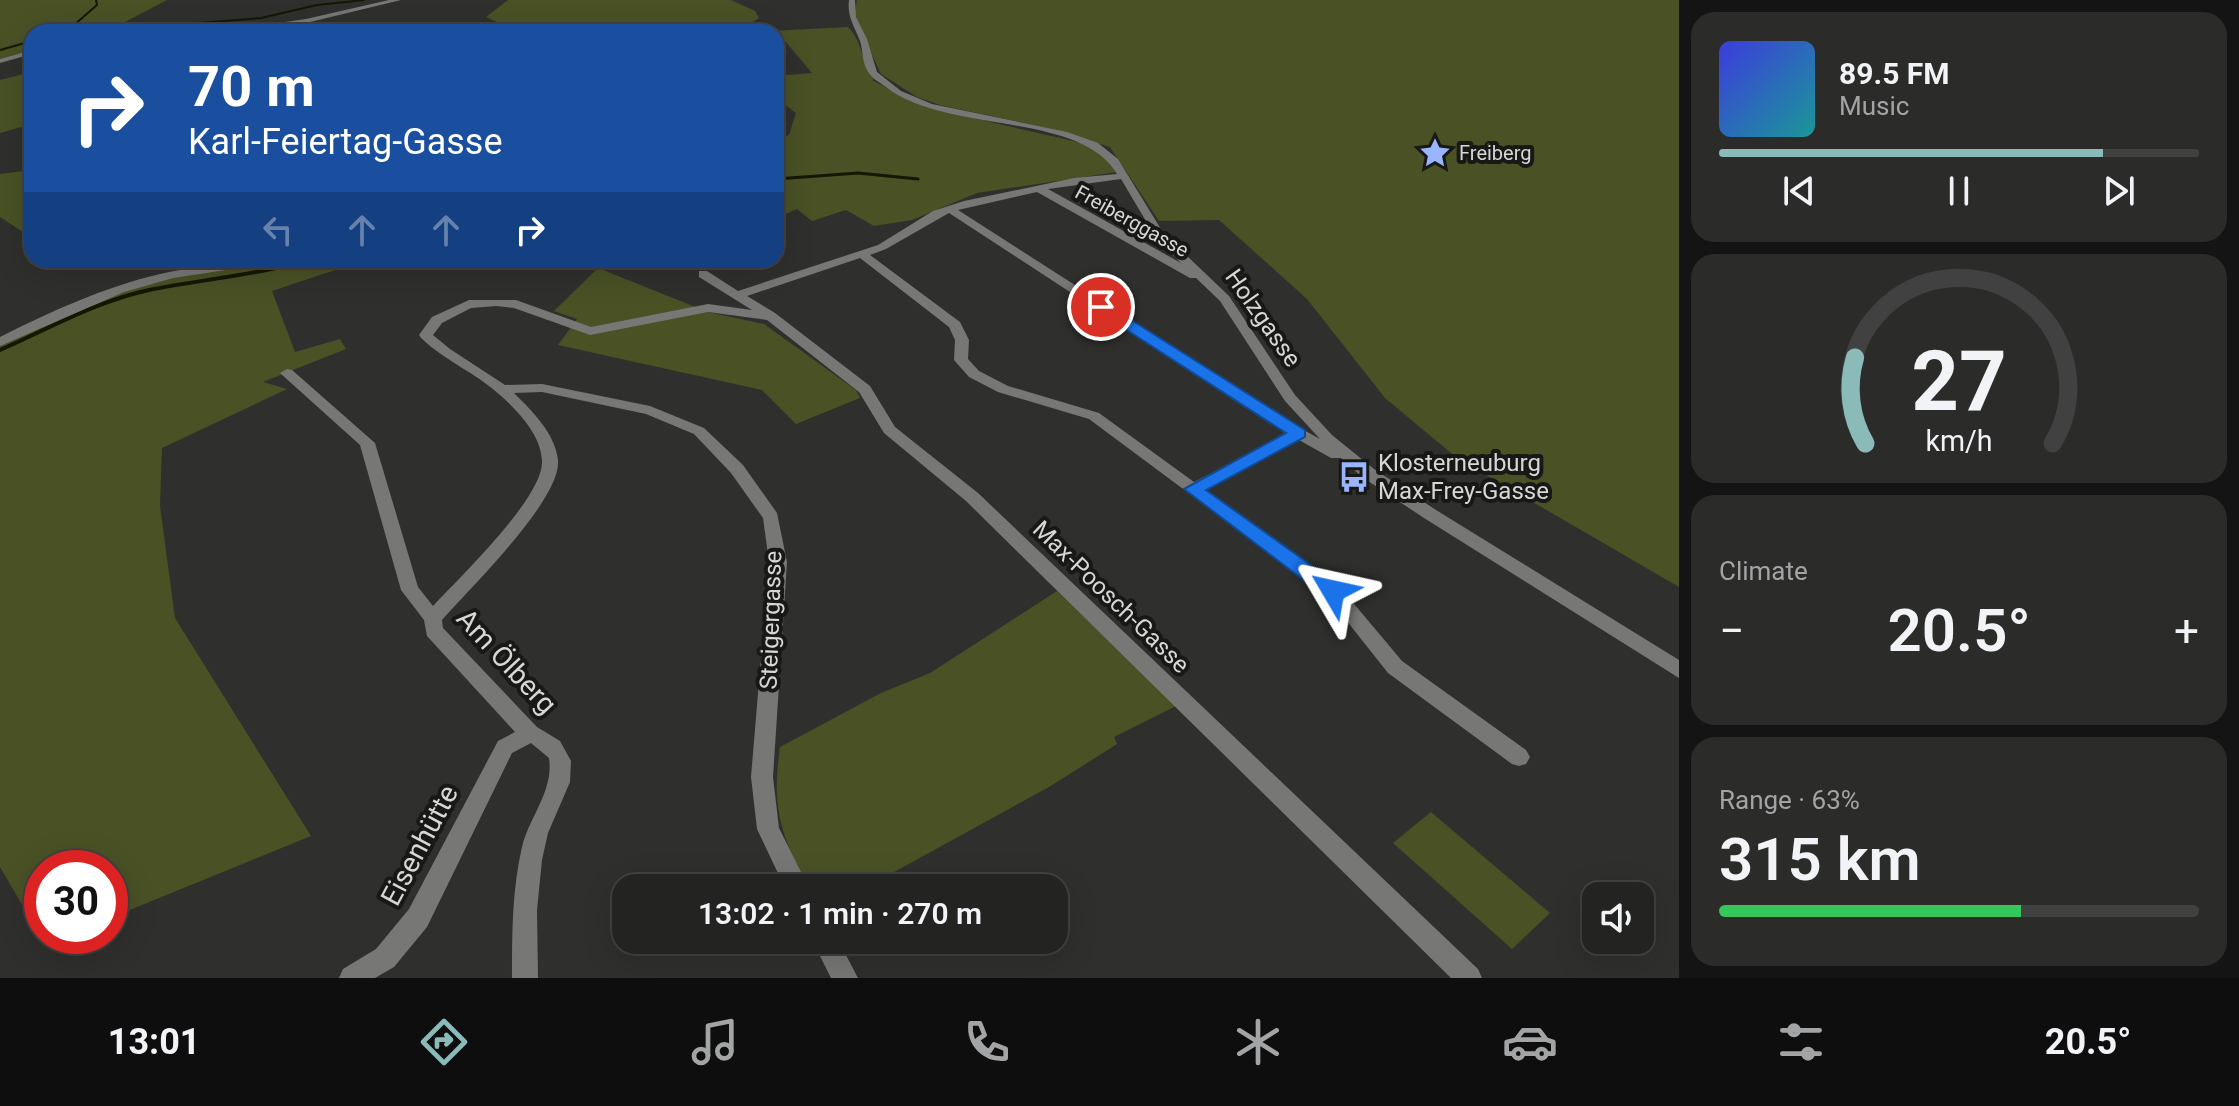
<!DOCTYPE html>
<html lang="en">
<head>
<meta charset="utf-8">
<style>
	:root { --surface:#232422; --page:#2b2c2a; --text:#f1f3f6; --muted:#a3a4a5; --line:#404140; --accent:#8bbbb9 }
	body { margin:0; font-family:Roboto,sans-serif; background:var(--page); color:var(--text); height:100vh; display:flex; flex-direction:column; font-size:30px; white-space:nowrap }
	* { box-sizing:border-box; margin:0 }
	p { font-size:26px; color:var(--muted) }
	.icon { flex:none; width:44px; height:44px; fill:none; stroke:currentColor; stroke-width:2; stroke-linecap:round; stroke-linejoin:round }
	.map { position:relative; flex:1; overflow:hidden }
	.panel { display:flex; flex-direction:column; gap:12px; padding:12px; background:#131413; width:560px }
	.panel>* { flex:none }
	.banner { position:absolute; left:24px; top:24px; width:760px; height:244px; border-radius:24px; box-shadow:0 8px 32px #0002,0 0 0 2px var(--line); background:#1a4fa0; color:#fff; overflow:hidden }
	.buttons { position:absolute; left:1582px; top:882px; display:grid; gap:16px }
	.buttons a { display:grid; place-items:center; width:72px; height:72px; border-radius:16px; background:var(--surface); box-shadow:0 8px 32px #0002,0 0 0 2px var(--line); font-size:40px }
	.speed { position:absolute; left:24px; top:850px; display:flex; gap:16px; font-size:40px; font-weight:700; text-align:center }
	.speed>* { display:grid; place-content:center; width:104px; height:104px; border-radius:50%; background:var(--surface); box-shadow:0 8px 32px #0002,0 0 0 2px var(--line); line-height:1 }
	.speed .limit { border:12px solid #d22; background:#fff; color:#111 }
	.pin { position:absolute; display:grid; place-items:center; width:68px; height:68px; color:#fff; margin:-34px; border:4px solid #fff; border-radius:50%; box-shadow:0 2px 8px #0007 }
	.me { position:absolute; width:88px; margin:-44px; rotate:306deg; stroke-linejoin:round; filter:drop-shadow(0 0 6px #0008) }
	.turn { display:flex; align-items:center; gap:28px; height:168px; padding:0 32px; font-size:36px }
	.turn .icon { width:104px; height:104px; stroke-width:2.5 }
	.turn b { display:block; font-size:56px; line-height:68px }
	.lanes { display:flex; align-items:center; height:76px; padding:0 32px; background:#0003; justify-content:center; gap:40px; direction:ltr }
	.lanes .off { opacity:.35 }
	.big { font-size:60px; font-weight:600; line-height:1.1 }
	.panel .widget { flex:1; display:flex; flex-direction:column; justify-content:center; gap:12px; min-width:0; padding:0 28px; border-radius:24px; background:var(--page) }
	.panel .dial { align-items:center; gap:0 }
	.dial svg { height:208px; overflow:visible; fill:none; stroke:var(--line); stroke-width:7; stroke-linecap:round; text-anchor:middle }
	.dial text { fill:var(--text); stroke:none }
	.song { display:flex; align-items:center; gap:24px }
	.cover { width:96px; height:96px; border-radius:12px; background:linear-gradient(135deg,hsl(240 70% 55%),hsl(180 70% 35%)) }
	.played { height:8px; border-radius:4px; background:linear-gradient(90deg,var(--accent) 80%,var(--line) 80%) }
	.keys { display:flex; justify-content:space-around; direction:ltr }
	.heat { display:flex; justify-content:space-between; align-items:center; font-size:44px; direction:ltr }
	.charge { height:12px; border-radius:6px; background:linear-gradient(90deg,#34c759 63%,var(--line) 0) }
	.trip { position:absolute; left:612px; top:874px; width:456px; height:80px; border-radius:24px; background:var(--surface); box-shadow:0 8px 32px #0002,0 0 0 2px var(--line); font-weight:600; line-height:80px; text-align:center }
	.dock { display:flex; height:128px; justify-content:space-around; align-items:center; background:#0e0e0e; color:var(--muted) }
	.dock .icon { width:56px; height:56px }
	.dock .active { color:var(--accent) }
	.dock b { font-size:36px; color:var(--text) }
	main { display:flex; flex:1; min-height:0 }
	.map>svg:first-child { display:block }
</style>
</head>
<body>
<main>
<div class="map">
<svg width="1679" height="978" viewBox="0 0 1679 978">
	<rect width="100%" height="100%" fill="#2f302d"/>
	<!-- green -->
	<g fill="#495125">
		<path d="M0 0H167L106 32H32V50L0 59Z"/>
		<path d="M508 0H731L755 11 759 18 747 26 461 32 501 24 486 17Z"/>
		<path d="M857 0H1679V587L1457 458 1385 398 1307 299 1219 220 1159 221 1110 147 1042 127 940 105 917 97 881 74 854 16Z"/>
		<path d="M848 27C864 43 860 63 876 78L872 80 925 107 1086 144 1101 151 1117 172 977 193 912 220 874 226 846 210 812 221 797 209 776 218V140L789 135 796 113 776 98V76L812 73 785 41 771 31Z"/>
		<path d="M32 72V124L0 133V80Z"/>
		<path d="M32 170V238L0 217V174Z"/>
		<path d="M242 260H365L272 291 295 352 340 339 346 349 263 382 287 389 162 448 160 506 175 618 311 836 110 918V868H42V936H60L44 942 0 867V341L145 280Z"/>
		<path d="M598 268 708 312 764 324 856 390 860 398 796 424 762 390 558 345 577 319 554 311Z"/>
		<path d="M1057 591 1176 706 1114 737 1117 744 1049 787 865 888H808C781 833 771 810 780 747L881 693 930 673Z"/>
		<path d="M1431 812 1550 913 1512 949 1393 843Z"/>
	</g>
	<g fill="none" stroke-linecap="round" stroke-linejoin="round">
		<!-- stream-far2 -->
		<g stroke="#141800" stroke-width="2">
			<path d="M121 29 261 18 317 5 364 0"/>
			<path d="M66 32 97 5 96 0"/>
			<path d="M80 32 114 29"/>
			<path d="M0 50 32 41"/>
		</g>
		<!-- stream-far1 -->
		<path stroke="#141800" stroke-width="3" d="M776 179 858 173 918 179"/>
		<!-- stream -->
		<path stroke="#141800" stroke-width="4" d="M0 350C48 329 97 301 149 290 202 279 254 276 306 260"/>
		<!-- minor -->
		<g fill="#777875" fill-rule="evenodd">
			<path d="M389 0H401L306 23 238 32H217L306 19Z"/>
			<path d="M849 0H855L856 17 867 39 877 72 901 91 932 104 1067 132 1098 143 1118 159 1164 234 1229 296 1295 395 1332 435 1374 469 1436 510 1679 660V678L1424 518 1362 477 1341 458H1331L1299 440 1205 489 1339 586 1402 661 1526 750 1530 757 1526 764 1519 766 1512 764 1388 673 1327 596 1089 419 998 392 969 377 954 360 955 340 949 327 860 258 747 296 775 313 870 386 895 427 978 493 1478 969 1482 978H1451L966 501 884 433 859 392 767 320 708 312 590 335 514 308 496 306 471 308 442 323 433 335 450 349 505 385 542 384 650 406 704 428 743 465 777 513 787 562 773 777 779 828 809 888H785L757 829 751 777 769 562 763 518 731 473 694 434 646 414 542 392 514 393C532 411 555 433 558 460 562 499 469 589 442 620L443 628 537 727 560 741 571 761 570 782 548 833 542 860 537 910 538 978H512C512 934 512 890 522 847 529 817 554 791 549 758L531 743 512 753 427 927 394 967 375 978H339L343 969 376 949 409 909 498 741 515 732 427 636 424 620 401 590 360 445 280 373 287 369 292 370 375 443 418 587 433 606C459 578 544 497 542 461 541 435 519 412 500 395 476 373 445 361 421 338L419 335 432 317 469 300H516L591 327 708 304 752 310 699 277V271H707L738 291 878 245 933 211 964 201 1074 178 1117 174C1080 111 945 134 886 87 879 82 871 78 867 70 862 61 863 50 860 41 854 25 847 17 849 0ZM1121 179 1156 238 1181 263 1048 189ZM1037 192 1190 278H1196L1220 301 1285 401 1320 439 1282 418 958 210ZM949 213 1272 424 1288 434 1194 482 1099 413 1008 386 979 371 968 359 969 340 960 322 870 255 886 249Z"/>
			<path d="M32 50V54L0 63V59Z"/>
			<path d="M246 260H264L246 267 173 278 124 292 0 346V337C52 311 104 287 160 274 188 267 218 267 246 260Z"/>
			<path d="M812 940H838L858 978H831Z"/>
		</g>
	</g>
	<!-- route -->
	<path fill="#1a73e8" stroke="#114b97" stroke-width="2" d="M1096 304H1106L1305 430V437L1206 490 1340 586 1343 591 1340 597H1326L1184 489 1286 433 1096 310Z"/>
	<!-- icons -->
	<defs>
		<symbol id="sight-bare" viewBox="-9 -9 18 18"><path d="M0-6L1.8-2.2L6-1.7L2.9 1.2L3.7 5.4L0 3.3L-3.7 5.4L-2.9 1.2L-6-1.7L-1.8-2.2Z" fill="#99b5fd" stroke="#181817" stroke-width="2.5" paint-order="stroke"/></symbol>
		<symbol id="bus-bare" viewBox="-9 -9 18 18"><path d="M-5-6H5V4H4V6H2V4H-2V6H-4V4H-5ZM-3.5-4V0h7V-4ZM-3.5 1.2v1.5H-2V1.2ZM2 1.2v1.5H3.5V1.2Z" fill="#99b5fd" stroke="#181817" stroke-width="2.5" paint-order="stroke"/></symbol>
	</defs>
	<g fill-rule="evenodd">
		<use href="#sight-bare" x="1413" y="131" width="44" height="44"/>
		<use href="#bus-bare" x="1332" y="455" width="44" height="44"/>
	</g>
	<g text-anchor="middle" stroke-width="8" stroke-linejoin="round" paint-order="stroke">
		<!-- far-poi labels -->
		<g font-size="20" fill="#d7d7d5" stroke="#181817" text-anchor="start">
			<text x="1459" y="160">Freiberg</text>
		</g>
		<!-- far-street labels -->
		<g font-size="20" fill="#d7d7d5" stroke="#181817">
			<text transform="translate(1132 221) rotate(29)" y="7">Freiberggasse</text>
		</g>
		<!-- street labels -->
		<g font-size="24" fill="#d7d7d5" stroke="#181817">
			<text transform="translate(1263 318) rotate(55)" y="8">Holzgasse</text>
			<text transform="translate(1111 597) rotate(44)" y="8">Max-Poosch-Gasse</text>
			<text transform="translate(771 620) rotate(-88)" y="8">Steigergasse</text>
		</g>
		<!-- poi labels -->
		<g font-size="24" fill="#d7d7d5" stroke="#181817" text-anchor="start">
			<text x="1378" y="471">Klosterneuburg<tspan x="1378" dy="28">Max-Frey-Gasse</tspan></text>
		</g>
		<!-- near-street labels -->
		<g font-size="28" fill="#d7d7d5" stroke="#181817">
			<text transform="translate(507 661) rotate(47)" y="10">Am Ölberg</text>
			<text transform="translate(419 845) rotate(-62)" y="10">Eisenhütte</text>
		</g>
	</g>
</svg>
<div class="buttons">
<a><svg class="icon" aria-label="sound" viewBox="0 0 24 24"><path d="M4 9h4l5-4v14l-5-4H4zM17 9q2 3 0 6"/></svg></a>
</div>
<div class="speed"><div class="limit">30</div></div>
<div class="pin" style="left:1101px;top:307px;background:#d93025"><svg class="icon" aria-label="arrive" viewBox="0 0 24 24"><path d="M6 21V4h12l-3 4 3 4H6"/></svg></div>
<svg class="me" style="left:1333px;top:591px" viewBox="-20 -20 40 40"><path d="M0-17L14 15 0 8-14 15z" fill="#1a73e8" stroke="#fff" stroke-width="4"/></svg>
<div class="trip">13:02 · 1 min · 270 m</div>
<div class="banner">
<div class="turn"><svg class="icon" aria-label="right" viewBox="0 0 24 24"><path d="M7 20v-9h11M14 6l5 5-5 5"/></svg><div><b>70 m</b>Karl-Feiertag-Gasse</div></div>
<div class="lanes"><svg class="icon off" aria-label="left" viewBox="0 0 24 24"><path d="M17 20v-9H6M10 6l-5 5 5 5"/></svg><svg class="icon off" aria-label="ahead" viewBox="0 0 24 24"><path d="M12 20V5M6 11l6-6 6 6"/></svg><svg class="icon off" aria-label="ahead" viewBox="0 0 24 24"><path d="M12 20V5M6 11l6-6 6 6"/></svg><svg class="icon" aria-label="right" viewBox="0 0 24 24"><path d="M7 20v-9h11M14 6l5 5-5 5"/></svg></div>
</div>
</div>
<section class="panel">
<div class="widget">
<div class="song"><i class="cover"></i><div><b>89.5 FM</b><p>Music</p></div></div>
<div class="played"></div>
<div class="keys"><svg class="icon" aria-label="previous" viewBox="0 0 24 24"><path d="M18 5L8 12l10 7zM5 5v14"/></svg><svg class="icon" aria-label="pause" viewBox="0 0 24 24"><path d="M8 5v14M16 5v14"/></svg><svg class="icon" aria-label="next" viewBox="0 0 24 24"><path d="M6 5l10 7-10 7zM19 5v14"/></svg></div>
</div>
<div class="widget dial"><svg viewBox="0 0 100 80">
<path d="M14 69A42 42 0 1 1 86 69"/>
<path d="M14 69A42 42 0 0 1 10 36" stroke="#8bbbb9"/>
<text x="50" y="56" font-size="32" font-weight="700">27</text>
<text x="50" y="72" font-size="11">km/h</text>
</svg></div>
<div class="widget"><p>Climate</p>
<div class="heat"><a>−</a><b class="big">20.5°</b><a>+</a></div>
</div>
<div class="widget"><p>Range · 63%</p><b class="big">315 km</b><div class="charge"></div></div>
</section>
</main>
<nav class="dock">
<b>13:01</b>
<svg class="icon active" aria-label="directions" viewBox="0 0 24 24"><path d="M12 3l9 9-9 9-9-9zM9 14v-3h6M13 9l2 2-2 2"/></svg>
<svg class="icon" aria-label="music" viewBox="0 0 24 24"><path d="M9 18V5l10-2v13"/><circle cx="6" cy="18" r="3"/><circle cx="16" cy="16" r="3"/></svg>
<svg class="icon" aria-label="phone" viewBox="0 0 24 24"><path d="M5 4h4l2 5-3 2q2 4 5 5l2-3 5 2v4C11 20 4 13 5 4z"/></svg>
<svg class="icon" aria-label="climate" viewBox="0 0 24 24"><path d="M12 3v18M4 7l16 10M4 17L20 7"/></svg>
<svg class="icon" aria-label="car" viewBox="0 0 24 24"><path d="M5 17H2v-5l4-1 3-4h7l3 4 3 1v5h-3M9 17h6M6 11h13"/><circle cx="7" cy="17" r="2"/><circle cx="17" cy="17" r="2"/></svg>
<svg class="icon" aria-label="filters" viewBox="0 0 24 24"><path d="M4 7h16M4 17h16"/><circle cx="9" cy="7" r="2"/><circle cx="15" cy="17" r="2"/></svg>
<b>20.5°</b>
</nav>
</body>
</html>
